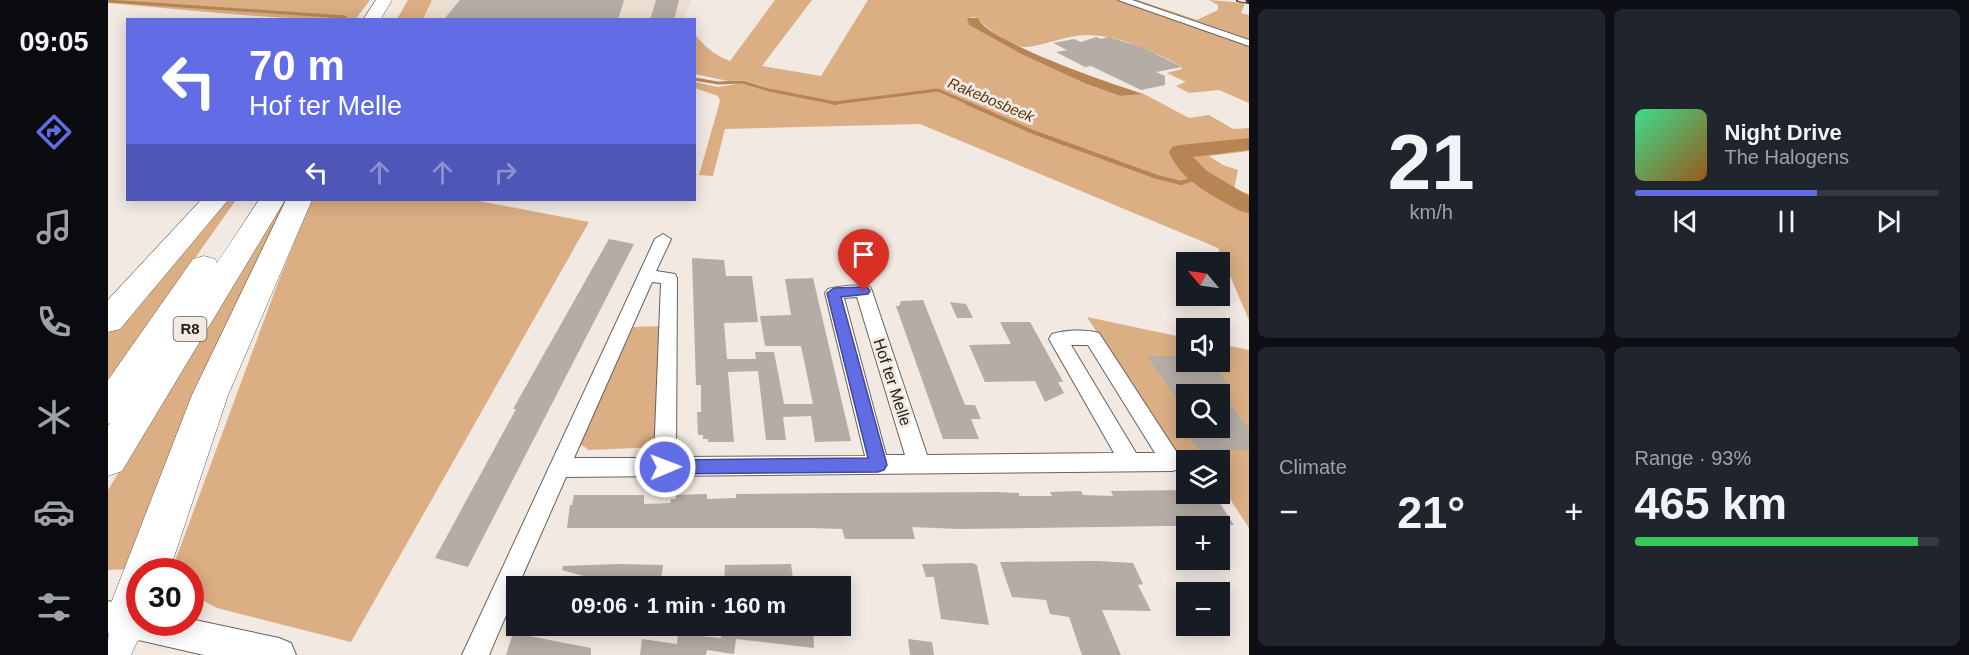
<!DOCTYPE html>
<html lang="en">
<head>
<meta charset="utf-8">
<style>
	:root { --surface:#171b24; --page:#20242c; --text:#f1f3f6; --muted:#9ea1a6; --line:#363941; --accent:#626de5 }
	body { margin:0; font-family:Arial,sans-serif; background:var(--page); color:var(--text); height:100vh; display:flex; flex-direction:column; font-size:22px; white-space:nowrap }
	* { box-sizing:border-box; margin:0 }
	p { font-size:20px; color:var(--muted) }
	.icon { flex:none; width:33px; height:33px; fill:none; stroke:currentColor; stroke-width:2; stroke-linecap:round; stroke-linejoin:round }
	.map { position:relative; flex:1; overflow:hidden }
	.details { display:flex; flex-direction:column; gap:9px; padding:9px; background:#0d0f14; width:720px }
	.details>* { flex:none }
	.banner { position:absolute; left:18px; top:18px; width:570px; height:183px; border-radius:0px; box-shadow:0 3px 15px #0003; background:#626de5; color:#fff; overflow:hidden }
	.needle { width:39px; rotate:299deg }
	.fabs { position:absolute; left:1068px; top:252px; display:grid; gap:12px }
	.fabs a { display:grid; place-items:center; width:54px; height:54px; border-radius:0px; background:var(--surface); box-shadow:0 3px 15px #0003; font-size:30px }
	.speed { position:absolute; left:18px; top:558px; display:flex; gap:12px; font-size:30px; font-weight:700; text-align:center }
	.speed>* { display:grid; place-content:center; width:78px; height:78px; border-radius:50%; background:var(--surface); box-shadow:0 3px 15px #0003; line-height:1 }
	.speed .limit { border:9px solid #d22; background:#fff; color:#111 }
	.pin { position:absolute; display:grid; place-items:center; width:51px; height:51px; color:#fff; margin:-62px -26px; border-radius:50% 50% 50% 0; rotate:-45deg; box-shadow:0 0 6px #0007 }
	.pin .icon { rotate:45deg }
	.me { position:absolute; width:66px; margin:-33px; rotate:89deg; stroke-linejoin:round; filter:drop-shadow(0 0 4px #0008) }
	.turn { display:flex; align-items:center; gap:21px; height:126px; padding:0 24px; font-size:27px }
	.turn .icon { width:78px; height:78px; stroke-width:2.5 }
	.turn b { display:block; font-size:42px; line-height:51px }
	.lanes { display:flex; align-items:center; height:57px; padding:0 24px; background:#0003; justify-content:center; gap:30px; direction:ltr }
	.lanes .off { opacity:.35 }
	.big { font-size:45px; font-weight:600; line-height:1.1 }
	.details .card { flex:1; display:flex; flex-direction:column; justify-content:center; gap:9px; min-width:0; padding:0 21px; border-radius:9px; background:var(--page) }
	.details .dial { align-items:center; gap:0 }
	.dial b { font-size:78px; line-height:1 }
	.song { display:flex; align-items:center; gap:18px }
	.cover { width:72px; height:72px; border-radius:9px; background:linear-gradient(135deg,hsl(150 70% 55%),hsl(30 70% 35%)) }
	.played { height:6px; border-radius:3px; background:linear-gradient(90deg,var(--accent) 60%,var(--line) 60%) }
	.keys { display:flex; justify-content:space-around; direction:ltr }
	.heat { display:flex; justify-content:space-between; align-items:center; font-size:33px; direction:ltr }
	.charge { height:9px; border-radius:4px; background:linear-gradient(90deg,#34c759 93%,var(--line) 0) }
	.details .tiles { flex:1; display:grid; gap:9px; grid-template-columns:repeat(2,1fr) }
	.trip { position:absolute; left:398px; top:576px; width:345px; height:60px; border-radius:0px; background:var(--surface); box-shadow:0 3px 15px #0003; font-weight:600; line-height:60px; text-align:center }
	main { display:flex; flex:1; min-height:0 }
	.dock { display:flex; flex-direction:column; width:108px; justify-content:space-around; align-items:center; background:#090b0e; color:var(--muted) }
	.dock .icon { width:42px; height:42px }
	.dock .current { color:var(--accent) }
	.dock b { font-size:27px; color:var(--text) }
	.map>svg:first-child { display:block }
</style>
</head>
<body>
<main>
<nav class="dock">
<b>09:05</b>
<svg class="icon current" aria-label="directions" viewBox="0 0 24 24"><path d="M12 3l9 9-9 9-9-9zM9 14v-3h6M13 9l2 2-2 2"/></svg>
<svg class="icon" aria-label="music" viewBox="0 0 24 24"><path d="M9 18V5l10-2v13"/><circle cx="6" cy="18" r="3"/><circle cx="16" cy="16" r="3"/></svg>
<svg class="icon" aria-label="phone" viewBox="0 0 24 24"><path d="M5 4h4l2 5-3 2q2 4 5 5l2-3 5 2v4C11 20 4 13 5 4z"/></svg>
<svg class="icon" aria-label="climate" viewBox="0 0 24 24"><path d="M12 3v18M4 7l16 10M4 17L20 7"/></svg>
<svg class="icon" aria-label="car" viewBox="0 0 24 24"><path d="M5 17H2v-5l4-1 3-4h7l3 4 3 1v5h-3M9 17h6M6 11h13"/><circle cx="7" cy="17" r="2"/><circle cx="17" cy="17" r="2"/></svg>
<svg class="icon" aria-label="filters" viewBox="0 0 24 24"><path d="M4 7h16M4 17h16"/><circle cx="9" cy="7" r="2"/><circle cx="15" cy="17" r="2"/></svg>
</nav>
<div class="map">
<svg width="1141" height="655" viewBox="0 0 1141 655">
	<rect width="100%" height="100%" fill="#f1e9e2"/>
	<!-- built -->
	<path fill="#ebddd0" d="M324 0H583L576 19 315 20Z"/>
	<!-- green -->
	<g fill="#dbae83" fill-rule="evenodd">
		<path d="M0 0H262L247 20C165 20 82 10 0 3Z"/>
		<path d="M300 0H324L315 19H289Z"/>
		<path d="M667 0H704L654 66 713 76 760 0H1009L1141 45V103L1111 90 1081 93 1068 86 1078 82 1059 73 1074 69 1073 66C1044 51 1012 35 977 35 957 36 938 45 918 47 904 48 877 26 867 17L860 18 861 25 913 54 976 83 1012 96 1036 94 1081 118 1101 115 1125 129 1141 128V142L1132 144 1137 147 1141 146V151L1101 156 1115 165 1130 170 1126 189 1141 194V320L1110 248 812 124 617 129 605 176 591 175 612 101 610 96 587 88V82L610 87 635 83 669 92 726 103 802 93 726 102 670 91 635 80 620 81 587 74 586 33C597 47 606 55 622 61Z"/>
		<path d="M1020 0H1030L1089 20 1110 10V5L1101 0 1137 3 1133 13 1141 15V40Z"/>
		<path d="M115 200H128L0 381V332Z"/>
		<path d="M176 200H184L146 281 23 569 0 570V490Z"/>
		<path d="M203 200H366L481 222 243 642 109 608 83 594 82 572H63L168 288Z"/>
		<path d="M979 317 1078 338V362H1112V344L1141 350V528L1112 484V460H1078V469ZM1078 394H1112V428H1078Z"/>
		<path d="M553 326 550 447 481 450 472 444 525 327Z"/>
	</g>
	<!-- water -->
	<path fill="#b68553" d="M859 18H870C878 41 1009 86 1036 94L1012 96 976 83 913 54 861 25Z"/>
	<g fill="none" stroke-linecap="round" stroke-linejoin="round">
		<!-- stream-far1 -->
		<g stroke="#b68553" stroke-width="3">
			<path d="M0 1 237 17"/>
			<path d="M586 79 610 83 635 82 661 90 727 103 830 90 862 104"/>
		</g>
		<!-- stream -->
		<g stroke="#b68553" stroke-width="4">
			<path d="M726 103H728"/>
			<path d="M859 103 925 132 1049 177 1073 183 1082 180 1089 173"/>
		</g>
		<!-- river -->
		<path fill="#b68553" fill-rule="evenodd" d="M1141 138V150L1085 157 1099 171 1141 196V213L1132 211C1106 196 1073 182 1061 152L1064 147 1072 145Z"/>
	</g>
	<!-- building -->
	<g fill="#b4aca5">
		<path d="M352 0H516L510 20 337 18Z"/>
		<path d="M548 0H571L566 20H542Z"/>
		<path d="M988 37 993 39 1000 37 1034 47 1074 67 1048 72 1057 76V85L1033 90 983 66 977 67 948 52 959 50 945 43 966 39 973 42Z"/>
		<path d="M501 239 526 244 360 567 327 558 408 409H405Z"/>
		<path d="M584 258 616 260 618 276H644L650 322 616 323 619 359H648L647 352H666L676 404H705L693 346H657L652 316 683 315 677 279 705 278 743 441 707 442 703 416 675 417 678 440H658L650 371 620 372 626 442H600V439H595V435H590L589 412H593V385H588Z"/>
		<path d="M815 300 857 405H867L873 419H863L871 439H835L788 306H791L793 301Z"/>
		<path d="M842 302 858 304 865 318H849Z"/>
		<path d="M892 322H922L952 376 955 382H950L956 393 937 402 927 381 877 382 861 345 903 344Z"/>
		<path d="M1039 356H1078V362H1103L1123 387 1078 389V412Z"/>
		<path d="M1112 390 1141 429V450H1091L1075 428H1112Z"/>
		<path d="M1078 490V494H1106L1126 525 851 529 804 527 807 539H737L734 529 704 528H459L462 505H464L466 495H536V504L562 503 563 499H568V495L599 494V499L628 498V494L734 493 888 492 911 493V496H944L942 492 973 491 975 495 1005 496 1003 491Z"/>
		<path d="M989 561 1025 563 1035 584 1030 585 1043 611 994 610 1013 655H974L961 617 942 614 938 600 904 597 892 562Z"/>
		<path d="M864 563 869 565 881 625 833 619 826 577H818L814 564Z"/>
		<path d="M511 564 555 565 552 586H484L486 579 454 570 455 566Z"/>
		<path d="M683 564 686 586H616L617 565Z"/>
		<path d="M613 626H705L706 648 628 639 626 654 599 650 598 655H532L534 639 569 644 570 634 613 638Z"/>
		<path d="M405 633 483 648V655H398Z"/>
		<path d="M800 639 824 642 826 655H802Z"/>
	</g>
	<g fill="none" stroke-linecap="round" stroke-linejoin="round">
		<defs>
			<g id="minor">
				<path d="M1010 0H1024L1141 40V46Z"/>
				<path d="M555 234 563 239 548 271 567 274 569 278 568 457 757 456 717 293 720 289C732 286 750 284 762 287L764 291 819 455 1006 453 941 339 944 334C957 330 978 329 991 333L1075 462 1072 469 1064 471 458 477 410 586H408V592L381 655H354L547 239ZM544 282 553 283 546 458H466ZM749 297 797 455H778L736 298ZM963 345H980L1047 453H1028Z"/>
			</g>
			<path id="tertiary" d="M0 601 32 608V622H82V619L171 638 183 643 188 655H96L0 633Z"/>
			<path id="secondary" d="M20 603 32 607V622H38L23 655H0C0 631 0 613 20 603Z"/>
			<g id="motorway">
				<path d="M268 0H284L272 20H255Z"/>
				<path d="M93 200H120L12 329 0 332V300Z"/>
				<path d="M151 200H177L14 471 0 476V426L2 423 0 424V380L85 259 96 256 107 259 109 263Z"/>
				<path d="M178 200H204L120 395 61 572H32V622H43L37 638 20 645 3 638 0 630V611L84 395Z"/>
			</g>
		</defs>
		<!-- minor casing -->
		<use href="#minor" stroke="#68625b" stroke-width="2"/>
		<!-- tertiary casing -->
		<use href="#tertiary" stroke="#68625b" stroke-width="2"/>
		<!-- secondary casing -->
		<use href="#secondary" stroke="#68625b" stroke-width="1"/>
		<!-- motorway casing -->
		<use href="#motorway" stroke="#68625b" stroke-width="1"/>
		<!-- minor -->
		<use href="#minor" fill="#fff" fill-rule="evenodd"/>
		<!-- tertiary -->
		<use href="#tertiary" fill="#fff" fill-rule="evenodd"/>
		<!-- secondary -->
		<use href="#secondary" fill="#fff" fill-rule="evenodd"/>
		<!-- motorway -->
		<use href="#motorway" fill="#fff" fill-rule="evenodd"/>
		<defs>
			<path id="rail" d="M1130 0 1141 2"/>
		</defs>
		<!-- rail casing -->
		<use href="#rail" stroke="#393532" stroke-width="4"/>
		<!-- rail -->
		<use href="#rail" stroke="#f1e9e2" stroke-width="2" stroke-dasharray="8" stroke-linecap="butt"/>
	</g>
	<!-- route -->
	<path fill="#626de5" stroke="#404795" stroke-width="1.5" d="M756 287 760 288 762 291 760 294 733 297 779 465 776 470 770 472 557 474 551 472 549 467 551 462 557 460 760 458 719 293 726 288Z"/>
	<g text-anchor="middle" stroke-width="6" stroke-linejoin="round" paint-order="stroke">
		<!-- far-water labels -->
		<g font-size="15" font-style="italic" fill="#59370f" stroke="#f1e9e2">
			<text transform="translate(883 100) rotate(23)" y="5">Rakebosbeek</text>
		</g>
		<!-- shield labels -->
		<rect fill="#f1e9e2" stroke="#5e5a55" stroke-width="1.5" x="65.5" y="317" width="33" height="24" rx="4.5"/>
		<g font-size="15" font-weight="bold" fill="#1f1c19">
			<text x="82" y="334">R8</text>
		</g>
		<!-- street labels -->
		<g font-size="16" fill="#1f1c19" stroke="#f1e9e2">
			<text transform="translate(785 382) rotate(72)" y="6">Hof ter Melle</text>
		</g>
	</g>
</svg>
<div class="fabs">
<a><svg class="needle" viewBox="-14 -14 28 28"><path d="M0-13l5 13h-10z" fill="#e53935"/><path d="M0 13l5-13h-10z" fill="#9ea1a6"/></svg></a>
<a><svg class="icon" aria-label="sound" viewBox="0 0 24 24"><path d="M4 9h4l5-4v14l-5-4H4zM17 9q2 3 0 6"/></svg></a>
<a><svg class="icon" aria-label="search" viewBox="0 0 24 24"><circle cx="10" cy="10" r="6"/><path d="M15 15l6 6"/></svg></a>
<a><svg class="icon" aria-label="layers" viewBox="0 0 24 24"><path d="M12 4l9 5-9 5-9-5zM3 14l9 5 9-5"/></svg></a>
<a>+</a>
<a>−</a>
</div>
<div class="speed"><div class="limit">30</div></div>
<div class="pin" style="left:756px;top:291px;background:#d93025"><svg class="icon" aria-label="arrive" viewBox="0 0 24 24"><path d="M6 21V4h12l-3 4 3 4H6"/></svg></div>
<svg class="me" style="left:557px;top:467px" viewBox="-20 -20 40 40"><circle r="17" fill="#626de5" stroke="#fff" stroke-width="3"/><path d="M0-11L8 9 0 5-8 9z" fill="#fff"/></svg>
<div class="trip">09:06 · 1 min · 160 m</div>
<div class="banner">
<div class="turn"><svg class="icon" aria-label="left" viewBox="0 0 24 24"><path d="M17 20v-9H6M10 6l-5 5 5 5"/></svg><div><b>70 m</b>Hof ter Melle</div></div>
<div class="lanes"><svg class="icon" aria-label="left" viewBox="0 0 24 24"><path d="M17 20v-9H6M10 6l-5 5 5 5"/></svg><svg class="icon off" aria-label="ahead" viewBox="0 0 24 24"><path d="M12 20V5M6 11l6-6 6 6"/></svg><svg class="icon off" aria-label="ahead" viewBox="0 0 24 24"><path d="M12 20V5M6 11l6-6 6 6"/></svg><svg class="icon off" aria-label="right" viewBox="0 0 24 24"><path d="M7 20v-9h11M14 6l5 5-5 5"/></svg></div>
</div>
</div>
<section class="details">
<div class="tiles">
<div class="card dial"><b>21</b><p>km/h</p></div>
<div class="card">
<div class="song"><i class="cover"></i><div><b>Night Drive</b><p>The Halogens</p></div></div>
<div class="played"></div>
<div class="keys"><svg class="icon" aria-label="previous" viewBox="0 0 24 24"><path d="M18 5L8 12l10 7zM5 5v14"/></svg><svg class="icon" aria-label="pause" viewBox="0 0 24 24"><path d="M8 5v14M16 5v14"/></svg><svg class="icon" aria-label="next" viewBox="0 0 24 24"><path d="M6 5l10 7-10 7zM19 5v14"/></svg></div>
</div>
<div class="card"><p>Climate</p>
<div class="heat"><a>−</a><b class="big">21°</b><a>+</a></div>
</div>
<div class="card"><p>Range · 93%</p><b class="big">465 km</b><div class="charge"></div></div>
</div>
</section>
</main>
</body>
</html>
